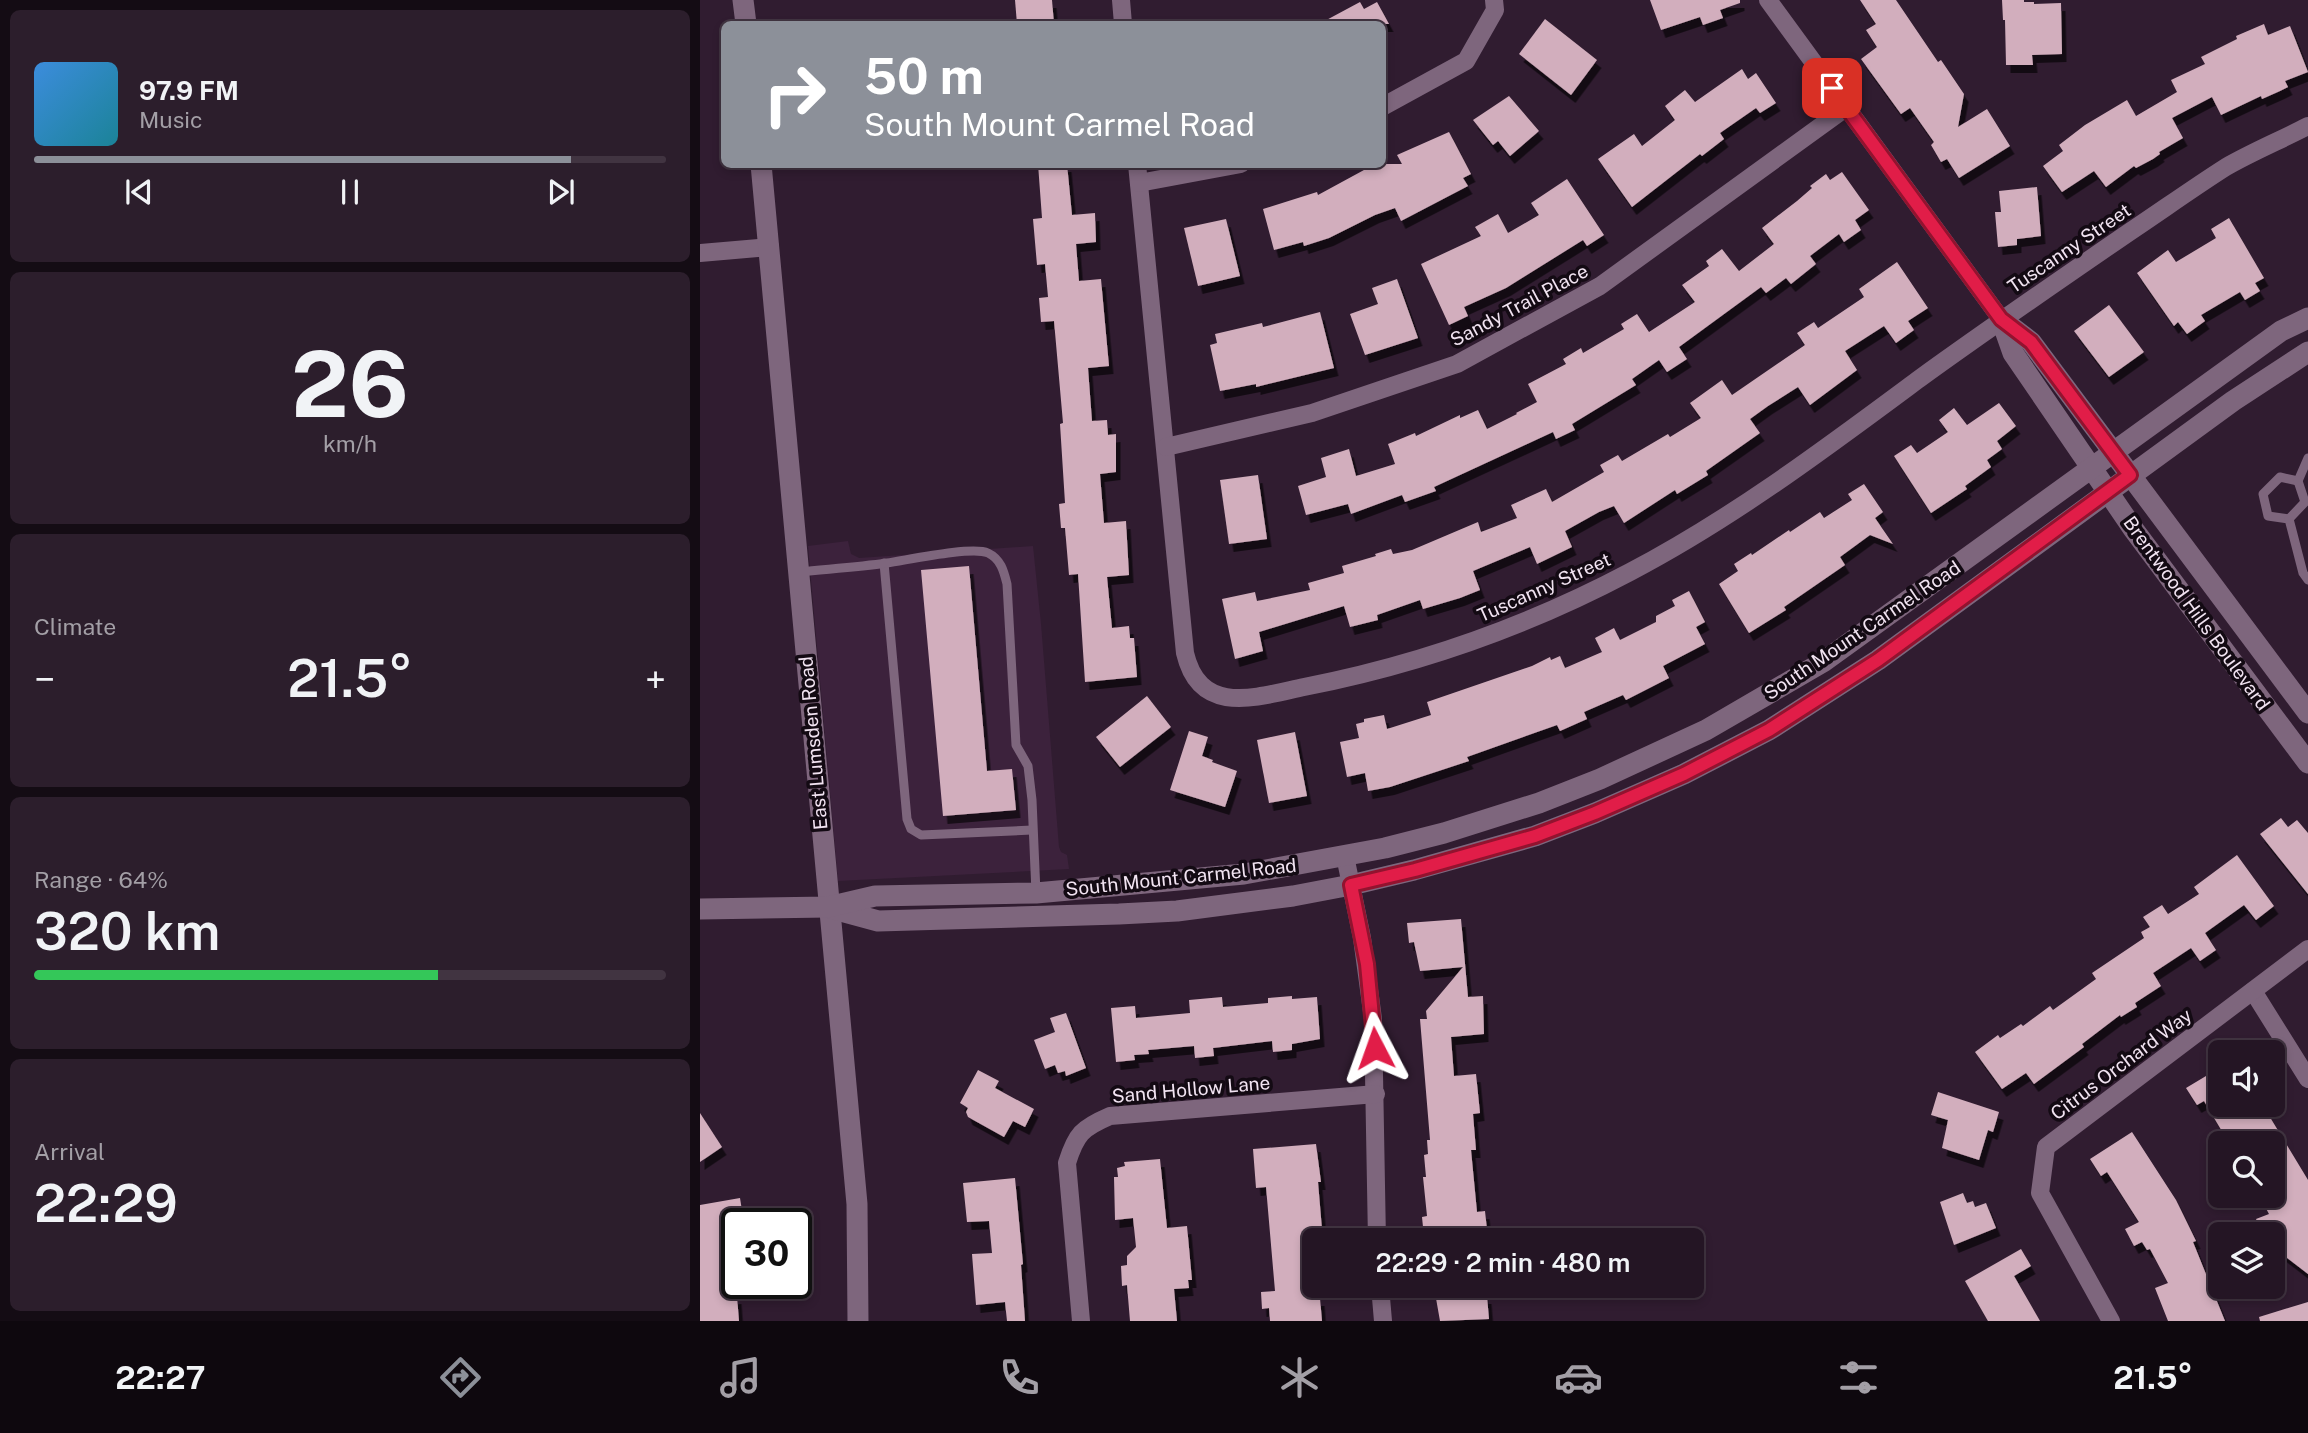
<!DOCTYPE html>
<html lang="en">
<head>
<meta charset="utf-8">
<style>
	:root { --surface:#241524; --page:#2c1e2c; --text:#f1f3f6; --muted:#a39fa6; --line:#413441; --accent:#8c9099 }
	body { margin:0; font-family:"Public Sans",sans-serif; background:var(--page); color:var(--text); height:100vh; display:flex; flex-direction:column; font-size:26px; white-space:nowrap }
	* { box-sizing:border-box; margin:0 }
	p { font-size:23px; color:var(--muted) }
	.icon { flex:none; width:38px; height:38px; fill:none; stroke:currentColor; stroke-width:2; stroke-linecap:round; stroke-linejoin:round }
	.map { position:relative; flex:1; overflow:hidden }
	.drawer { display:flex; flex-direction:column; gap:10px; padding:10px; background:#140c14; width:700px }
	.drawer>* { flex:none }
	.hud { position:absolute; left:21px; top:21px; width:665px; height:147px; border-radius:10px; box-shadow:0 4px 10px #0003,0 0 0 2px var(--line); background:#8c9099; color:#fff; overflow:hidden }
	.controls { position:absolute; left:1508px; top:1040px; display:grid; gap:14px }
	.controls a { display:grid; place-items:center; width:77px; height:77px; border-radius:10px; background:var(--surface); box-shadow:0 4px 10px #0003,0 0 0 2px var(--line); font-size:35px }
	.speed { position:absolute; left:21px; top:1208px; display:flex; gap:14px; font-size:35px; font-weight:700; text-align:center }
	.speed>* { display:grid; place-content:center; width:91px; height:91px; border-radius:50%; background:var(--surface); box-shadow:0 4px 10px #0003,0 0 0 2px var(--line); line-height:1 }
	.speed .limit { border:4px solid #111; border-radius:10px; background:#fff; color:#111 }
	.pin { position:absolute; display:grid; place-items:center; width:60px; height:60px; color:#fff; margin:-30px; border-radius:14px; box-shadow:0 4px 10px #0006 }
	.me { position:absolute; width:77px; margin:-38px; rotate:356deg; stroke-linejoin:round; filter:drop-shadow(0 0 5px #0008) }
	.turn { display:flex; align-items:center; gap:24px; height:147px; padding:0 28px; font-size:32px }
	.turn .icon { width:91px; height:91px; stroke-width:2.5 }
	.turn b { display:block; font-size:49px; line-height:60px }
	.big { font-size:52px; font-weight:600; line-height:1.1 }
	.drawer .card { flex:1; display:flex; flex-direction:column; justify-content:center; gap:10px; min-width:0; padding:0 24px; border-radius:10px; background:var(--page) }
	.drawer .dial { align-items:center; gap:0 }
	.dial b { font-size:91px; line-height:1 }
	.song { display:flex; align-items:center; gap:21px }
	.cover { width:84px; height:84px; border-radius:10px; background:linear-gradient(135deg,hsl(210 70% 55%),hsl(190 70% 35%)) }
	.played { height:7px; border-radius:4px; background:linear-gradient(90deg,var(--accent) 85%,var(--line) 85%) }
	.keys { display:flex; justify-content:space-around; direction:ltr }
	.heat { display:flex; justify-content:space-between; align-items:center; font-size:38px; direction:ltr }
	.charge { height:10px; border-radius:5px; background:linear-gradient(90deg,#34c759 64%,var(--line) 0) }
	.trip { position:absolute; left:602px; top:1228px; width:402px; height:70px; border-radius:10px; background:var(--surface); box-shadow:0 4px 10px #0003,0 0 0 2px var(--line); font-weight:600; line-height:70px; text-align:center }
	.tab-bar { display:flex; height:112px; justify-content:space-around; align-items:center; background:#0e080e; color:var(--muted) }
	.tab-bar .icon { width:49px; height:49px }
	.tab-bar .on { color:var(--accent) }
	.tab-bar b { font-size:32px; color:var(--text) }
	main { display:flex; flex:1; min-height:0 }
	.map>svg:first-child { display:block }
</style>
</head>
<body>
<main>
<section class="drawer">
<div class="card">
<div class="song"><i class="cover"></i><div><b>97.9 FM</b><p>Music</p></div></div>
<div class="played"></div>
<div class="keys"><svg class="icon" aria-label="previous" viewBox="0 0 24 24"><path d="M18 5L8 12l10 7zM5 5v14"/></svg><svg class="icon" aria-label="pause" viewBox="0 0 24 24"><path d="M8 5v14M16 5v14"/></svg><svg class="icon" aria-label="next" viewBox="0 0 24 24"><path d="M6 5l10 7-10 7zM19 5v14"/></svg></div>
</div>
<div class="card dial"><b>26</b><p>km/h</p></div>
<div class="card"><p>Climate</p>
<div class="heat"><a>−</a><b class="big">21.5°</b><a>+</a></div>
</div>
<div class="card"><p>Range · 64%</p><b class="big">320 km</b><div class="charge"></div></div>
<div class="card"><p>Arrival</p><b class="big">22:29</b></div>
</section>
<div class="map">
<svg width="1608" height="1321" viewBox="0 0 1608 1321">
	<defs>
		<filter id="shadow"><feDropShadow dx="4.5" dy="8" stdDeviation="0" flood-color="#0009"/></filter>
	</defs>
	<rect width="100%" height="100%" fill="#301c30"/>
	<!-- built -->
	<path fill="#3c223c" d="M148 541 151 554 159 558 333 546 341 624 359 847 361 852 367 855 369 869 138 881 108 546Z"/>
	<!-- building -->
	<g fill="#d2aebd" filter="url(#shadow)">
		<path d="M315 0H352L354 24H317Z"/>
		<path d="M950 0H1040V3L1020 10 1023 18 1003 25 1000 17 961 30Z"/>
		<path d="M1160 0H1196L1238 62 1241 60 1264 94 1258 127 1287 109 1310 146 1259 178 1247 159 1241 162 1231 145 1234 142 1210 108 1201 114 1161 59 1177 47 1166 30 1176 24Z"/>
		<path d="M1302 0H1324V2H1334V4L1361 3 1362 54 1332 55 1333 65H1306L1305 20H1303Z"/>
		<path d="M660 2 664 9 677 2 689 24H619Z"/>
		<path d="M845 19 897 60 871 95 819 54Z"/>
		<path d="M1564 24 1568 35 1590 26 1608 72 1585 81 1588 87 1580 91 1562 99 1561 96 1521 115 1512 97 1472 118 1483 138 1459 152 1460 154 1453 159 1436 168 1434 166 1406 187 1394 171 1362 192 1343 166 1363 151 1359 145 1385 125 1427 100 1436 116 1477 92 1471 80 1505 64 1501 57 1537 39 1536 36Z"/>
		<path d="M1042 69 1048 79 1056 73 1076 103 1060 113 1056 108 1020 133 1024 139 1002 156 1000 154 932 207 898 159 934 134 942 146 975 120 965 106 985 90 995 102Z"/>
		<path d="M809 96 839 131 810 156 798 141 793 145 773 120Z"/>
		<path d="M749 132 771 174 763 178 768 186 701 221 695 208 675 215 629 238 604 246 603 242 574 250 563 209 617 192 618 195 675 164H702L697 155Z"/>
		<path d="M338 164H367L372 215 395 213 396 242 376 244 379 281 401 279 404 312 409 366 388 368 392 421 407 420 408 435 416 434V472L400 474 404 523 426 521 429 575 407 577 412 628 429 626 430 638H434L437 677 385 682 378 574 369 575 365 528H361L359 504 365 503 360 424 363 423 354 321 341 322 339 298 348 297 345 264 337 265 333 219 342 218Z"/>
		<path d="M1142 172 1169 210 1155 220 1161 230 1144 242 1139 234 1110 256 1116 264 1091 284 1086 278 1066 293 1061 287 979 347 987 359 967 372 959 360 932 379 936 385 872 424 875 430 856 439 853 432 734 487 736 491 705 502 702 495 651 514 648 504 606 515 598 486 626 477 621 458 649 449 656 476 695 464 688 444 715 433 716 436 760 415V418L778 410 787 429 817 414 816 413 837 402 828 384 866 364 863 359 881 348 883 353 924 329 921 324 937 314 949 332 995 302 982 285 1009 266 1006 261 1022 249 1039 271 1074 244 1062 228 1097 201 1112 188 1110 186 1126 174 1130 180Z"/>
		<path d="M867 179 904 235 887 246 883 240 806 288 764 307 768 316 749 325 721 264 781 236 775 227 798 214 808 233 839 215 831 203Z"/>
		<path d="M1337 187 1341 236 1317 239V245L1298 247 1295 212H1301L1299 191Z"/>
		<path d="M1529 218 1564 278 1555 283 1560 291 1545 300 1540 292 1501 315 1505 321 1487 334 1478 322 1474 326 1437 273 1468 250 1476 262 1516 238 1511 229Z"/>
		<path d="M526 219 540 276 498 286 484 228Z"/>
		<path d="M1197 262 1228 308 1208 321 1214 330 1196 343 1184 326 1145 351 1157 370 1110 405 1098 387 1068 406 1050 419 1060 433 1006 471 1008 475 977 494 975 490 924 523 914 506 899 512 865 531 872 547 837 564 830 547 773 571 780 590 760 598 723 609 720 600 677 615 678 620 650 627 644 606 559 632 563 651 535 659 522 599 555 592 557 601 610 590 608 583 644 573 642 566 676 556 675 554 691 549 693 554 712 550 778 522 781 532 817 518 811 505 846 489 852 502 904 472 900 465 918 455 922 461 968 434 970 437 1001 418 990 403 1022 380 1032 395 1105 345 1097 333 1114 322 1118 328 1164 297 1159 289Z"/>
		<path d="M697 279 718 338 665 355 650 314 678 304 672 288Z"/>
		<path d="M1409 305 1444 352 1409 377 1374 331Z"/>
		<path d="M620 312 634 368 556 387V384L520 391 510 345 517 343 515 334 562 323 563 327Z"/>
		<path d="M1299 403 1316 426 1297 441 1302 449 1287 460 1291 467 1265 486 1267 489 1231 513 1194 456 1211 445 1217 453 1248 432 1239 420 1254 408 1267 425Z"/>
		<path d="M558 475 567 539 529 544 520 480Z"/>
		<path d="M1164 484 1183 512 1175 518 1193 544 1170 535 1140 557 1145 565 1084 607 1086 610 1049 633 1019 584 1038 571 1034 564 1051 553 1052 555 1089 530 1090 532 1120 512 1124 518 1152 500 1148 494Z"/>
		<path d="M269 566 287 771 312 769 316 810 243 816 221 570Z"/>
		<path d="M989 591 1005 622 996 627 1005 644 963 666 969 678 926 700 923 695 884 712 887 719 860 731 857 725 767 757 769 761 690 787 668 791 665 773 647 777 640 742 659 738 656 724 664 722V719L684 715 687 729 731 715 727 702 832 666 850 657 851 660 860 656 865 668 902 652 895 638 914 628 920 640 956 622V616L975 606 972 600Z"/>
		<path d="M447 696 471 727 420 767 396 737Z"/>
		<path d="M489 731 508 737 502 756 513 760 512 762 537 771 525 807 470 790Z"/>
		<path d="M595 732 607 796 569 803 557 740Z"/>
		<path d="M1581 818 1588 827 1597 820 1608 833V894L1560 834Z"/>
		<path d="M1537 855 1574 906 1556 920 1544 905 1505 933 1516 950 1500 961 1491 948 1453 973 1461 986 1435 1003 1437 1007 1421 1017 1420 1015 1382 1044 1384 1047 1334 1084 1326 1073 1302 1089 1275 1052 1298 1035 1300 1038 1321 1024 1323 1026 1350 1006 1353 1010 1396 979 1392 973 1444 938 1441 932 1450 927 1443 917 1462 905 1468 914 1499 894 1494 887Z"/>
		<path d="M761 919 768 997 783 996 784 1034 751 1037 754 1076 776 1074 780 1113 773 1114 776 1150H771L777 1212 785 1211 788 1239 733 1241V1236L724 1237 722 1217 727 1216 723 1177H726L724 1155 728 1154 727 1140H730L720 1019H727L726 1011 763 967 720 971 714 942 709 943 707 923Z"/>
		<path d="M592 996V999L617 997 620 1039 592 1044V1050L573 1052 572 1041 513 1048 514 1056 495 1058 494 1046 448 1050 449 1054 434 1055 435 1060 416 1062 411 1008 435 1006 436 1018 490 1013 489 1000 522 997 523 1007 568 1003V998Z"/>
		<path d="M366 1013 386 1068 366 1076 365 1071 358 1073 355 1065 345 1069 334 1040 355 1032 350 1018Z"/>
		<path d="M1521 1067V1104H1562L1608 1180V1274L1573 1247V1234H1563L1556 1219 1569 1214 1559 1195H1573V1143H1529L1504 1101 1497 1105 1486 1088Z"/>
		<path d="M278 1070 299 1081 295 1088 334 1109 325 1127 313 1121 304 1137 268 1117 266 1112 268 1108 260 1103Z"/>
		<path d="M1238 1092 1299 1112 1293 1132 1288 1130 1279 1160 1242 1148 1248 1120 1231 1115Z"/>
		<path d="M0 1113 22 1147 0 1162Z"/>
		<path d="M1432 1132 1476 1200 1496 1241 1493 1242 1525 1321H1468L1455 1288 1468 1283 1450 1249 1447 1250 1442 1242 1434 1246 1425 1229 1439 1222 1407 1172 1401 1176 1390 1159Z"/>
		<path d="M616 1144 621 1182H618L623 1241H614V1266H610L613 1298H620L622 1321H570L569 1308 562 1309 561 1292 575 1291 566 1187 556 1188 553 1149Z"/>
		<path d="M460 1159 467 1228 487 1226 492 1280H488L489 1288 474 1289 477 1321H430L427 1285 422 1286 421 1266 427 1265V1256L436 1247 433 1218 415 1220 414 1177H418L417 1168 425 1166 424 1162Z"/>
		<path d="M315 1178 323 1264 321 1265 325 1321H307L305 1302 276 1305 272 1254 292 1253 289 1221 267 1222 263 1183Z"/>
		<path d="M1263 1193 1267 1203 1273 1201 1275 1207 1286 1203 1296 1228 1254 1245 1240 1202Z"/>
		<path d="M40 1198 44 1223H37V1234L32 1235 36 1256 23 1258 26 1297 37 1296 39 1321H0V1205Z"/>
		<path d="M1321 1249 1331 1266 1314 1276 1340 1321H1288L1265 1281Z"/>
		<path d="M783 1286 784 1296H787L789 1319 740 1321 734 1287Z"/>
		<path d="M1608 1302V1321H1560L1559 1317Z"/>
	</g>
	<g fill="none" stroke-linecap="round" stroke-linejoin="round">
		<!-- lane -->
		<g stroke="#7e667d" stroke-width="9">
			<path d="M1608 458 1598 481 1580 477 1563 494 1568 516 1589 519 1603 573 1608 580"/>
			<path d="M1589 519 1605 502 1598 481"/>
			<path d="M184 563 207 819 211 829 221 835 332 830"/>
			<path d="M100 572C129 569 158 567 187 563 208 560 272 546 288 553 301 559 304 572 307 584L316 745 328 766 332 800 336 893"/>
		</g>
		<!-- street -->
		<g stroke="#7e667d" stroke-width="18">
			<path d="M421 0 423 24"/>
			<path d="M1068 0 1301 319"/>
			<path d="M682 107 766 61 795 10 794 0"/>
			<path d="M437 164 485 653C500 717 557 697 604 687 717 665 828 626 930 572 1033 518 1126 448 1219 379 1288 329 1358 281 1428 233 1461 211 1493 188 1526 167 1552 152 1581 140 1608 126"/>
			<path d="M439 183 541 164"/>
			<path d="M0 253 70 247"/>
			<path d="M466 447 612 413 757 364 900 286 1147 107"/>
			<path d="M645 856 662 938 673 1019 677 1241"/>
			<path d="M1553 991 1608 1079"/>
			<path d="M680 1286 683 1321"/>
			<path d="M381 1321 367 1163C376 1134 382 1128 410 1116L676 1094"/>
			<path d="M1411 1321 1340 1193 1346 1147 1608 949"/>
		</g>
		<!-- secondary -->
		<g stroke="#7e667d" stroke-width="21">
			<path d="M43 0 46 24"/>
			<path d="M61 164 157 1204 158 1321"/>
			<path d="M1301 319 1313 353 1434 530 1608 763"/>
			<path d="M1301 319 1331 342 1608 713"/>
			<path d="M130 908 178 921 419 914 477 911 593 896 651 885 714 870 835 836 895 813 984 774 1069 730 1178 660 1533 401 1608 352"/>
			<path d="M0 909 128 907 175 896 336 893 544 874 685 848 744 833 839 803 900 779 1006 730 1123 662 1581 331 1608 318"/>
		</g>
	</g>
	<g fill="none" stroke-linecap="round" stroke-linejoin="round">
		<defs>
			<path id="route" d="M675 1048 667 964 651 885 715 870 835 836 895 813 984 774 1069 730 1178 660 1430 475 1331 342 1301 319 1132 88"/>
		</defs>
		<!-- route casing -->
		<use href="#route" stroke="#92132f" stroke-width="18"/>
		<!-- route -->
		<use href="#route" stroke="#e11d48" stroke-width="12"/>
	</g>
	<g text-anchor="middle" stroke-width="7" stroke-linejoin="round" paint-order="stroke">
		<!-- street labels -->
		<g font-size="19" fill="#f1e3f1" stroke="#130a13">
			<text transform="translate(1369 248) rotate(-34)" y="7">Tuscanny Street</text>
			<text transform="translate(819 305) rotate(-28)" y="7">Sandy Trail Place</text>
			<text transform="translate(844 587) rotate(-24)" y="7">Tuscanny Street</text>
			<text transform="translate(1497 613) rotate(54)" y="7">Brentwood Hills Boulevard</text>
			<text transform="translate(1162 630) rotate(-34)" y="7">South Mount Carmel Road</text>
			<text transform="translate(113 743) rotate(-95)" y="7">East Lumsden Road</text>
			<text transform="translate(481 877) rotate(-6)" y="7">South Mount Carmel Road</text>
			<text transform="translate(1421 1064) rotate(-37)" y="7">Citrus Orchard Way</text>
			<text transform="translate(491 1089) rotate(-5)" y="7">Sand Hollow Lane</text>
		</g>
	</g>
</svg>
<div class="controls">
<a><svg class="icon" aria-label="sound" viewBox="0 0 24 24"><path d="M4 9h4l5-4v14l-5-4H4zM17 9q2 3 0 6"/></svg></a>
<a><svg class="icon" aria-label="search" viewBox="0 0 24 24"><circle cx="10" cy="10" r="6"/><path d="M15 15l6 6"/></svg></a>
<a><svg class="icon" aria-label="layers" viewBox="0 0 24 24"><path d="M12 4l9 5-9 5-9-5zM3 14l9 5 9-5"/></svg></a>
</div>
<div class="speed"><div class="limit">30</div></div>
<div class="pin" style="left:1132px;top:88px;background:#d93025"><svg class="icon" aria-label="arrive" viewBox="0 0 24 24"><path d="M6 21V4h12l-3 4 3 4H6"/></svg></div>
<svg class="me" style="left:675px;top:1048px" viewBox="-20 -20 40 40"><path d="M0-17L14 15 0 8-14 15z" fill="#e11d48" stroke="#fff" stroke-width="4"/></svg>
<div class="trip">22:29 · 2 min · 480 m</div>
<div class="hud">
<div class="turn"><svg class="icon" aria-label="right" viewBox="0 0 24 24"><path d="M7 20v-9h11M14 6l5 5-5 5"/></svg><div><b>50 m</b>South Mount Carmel Road</div></div>
</div>
</div>
</main>
<nav class="tab-bar">
<b>22:27</b>
<svg class="icon on" aria-label="directions" viewBox="0 0 24 24"><path d="M12 3l9 9-9 9-9-9zM9 14v-3h6M13 9l2 2-2 2"/></svg>
<svg class="icon" aria-label="music" viewBox="0 0 24 24"><path d="M9 18V5l10-2v13"/><circle cx="6" cy="18" r="3"/><circle cx="16" cy="16" r="3"/></svg>
<svg class="icon" aria-label="phone" viewBox="0 0 24 24"><path d="M5 4h4l2 5-3 2q2 4 5 5l2-3 5 2v4C11 20 4 13 5 4z"/></svg>
<svg class="icon" aria-label="climate" viewBox="0 0 24 24"><path d="M12 3v18M4 7l16 10M4 17L20 7"/></svg>
<svg class="icon" aria-label="car" viewBox="0 0 24 24"><path d="M5 17H2v-5l4-1 3-4h7l3 4 3 1v5h-3M9 17h6M6 11h13"/><circle cx="7" cy="17" r="2"/><circle cx="17" cy="17" r="2"/></svg>
<svg class="icon" aria-label="filters" viewBox="0 0 24 24"><path d="M4 7h16M4 17h16"/><circle cx="9" cy="7" r="2"/><circle cx="15" cy="17" r="2"/></svg>
<b>21.5°</b>
</nav>
</body>
</html>
